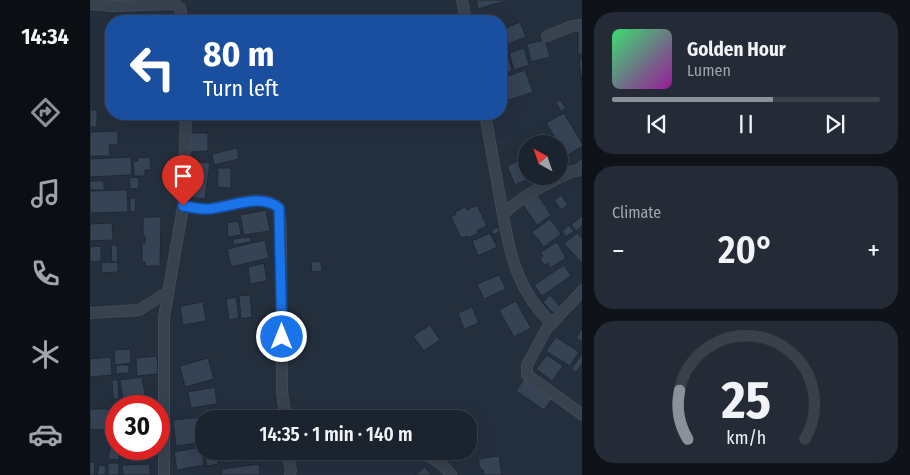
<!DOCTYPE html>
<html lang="en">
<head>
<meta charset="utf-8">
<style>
	:root { --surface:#1b232e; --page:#242b36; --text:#f1f3f6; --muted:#a0a4aa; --line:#39404a; --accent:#8c9099 }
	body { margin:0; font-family:"Fira Sans Condensed",sans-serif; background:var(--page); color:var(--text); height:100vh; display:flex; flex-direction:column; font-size:19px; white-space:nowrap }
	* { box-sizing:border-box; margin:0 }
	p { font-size:16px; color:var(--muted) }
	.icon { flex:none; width:28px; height:28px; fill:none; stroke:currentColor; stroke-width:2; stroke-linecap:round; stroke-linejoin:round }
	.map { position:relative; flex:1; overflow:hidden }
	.drawer { display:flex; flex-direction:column; gap:12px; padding:12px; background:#0f1319; width:328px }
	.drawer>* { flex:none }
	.hud { position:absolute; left:15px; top:15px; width:402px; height:105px; border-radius:20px; box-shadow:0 5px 20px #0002,0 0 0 1px var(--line); background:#1a4fa0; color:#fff; overflow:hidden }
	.needle { width:32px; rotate:320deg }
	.fabs { position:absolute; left:428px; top:135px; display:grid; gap:10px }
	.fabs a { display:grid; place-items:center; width:50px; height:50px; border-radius:50%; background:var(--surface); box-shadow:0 5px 20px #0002,0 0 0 1px var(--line); font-size:25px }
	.speed { position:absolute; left:15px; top:395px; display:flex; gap:10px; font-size:25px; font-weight:700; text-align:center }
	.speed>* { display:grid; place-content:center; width:65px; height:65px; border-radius:50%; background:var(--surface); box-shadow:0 5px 20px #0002,0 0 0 1px var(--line); line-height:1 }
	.speed .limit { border:8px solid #d22; background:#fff; color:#111 }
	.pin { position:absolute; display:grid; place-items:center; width:42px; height:42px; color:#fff; margin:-51px -21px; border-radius:50% 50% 50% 0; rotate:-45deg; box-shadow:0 0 5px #0007 }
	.pin .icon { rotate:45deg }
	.me { position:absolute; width:55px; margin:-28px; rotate:0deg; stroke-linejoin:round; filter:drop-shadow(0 0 4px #0008) }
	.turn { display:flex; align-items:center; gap:18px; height:105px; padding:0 15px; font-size:22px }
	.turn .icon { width:65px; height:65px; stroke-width:2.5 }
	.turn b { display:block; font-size:35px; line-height:42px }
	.big { font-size:38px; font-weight:600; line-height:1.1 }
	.drawer .widget { flex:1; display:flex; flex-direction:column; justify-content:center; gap:8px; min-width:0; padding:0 18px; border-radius:20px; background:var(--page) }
	.drawer .dial { align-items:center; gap:0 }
	.dial svg { height:130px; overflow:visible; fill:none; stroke:var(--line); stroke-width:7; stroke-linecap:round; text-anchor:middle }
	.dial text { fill:var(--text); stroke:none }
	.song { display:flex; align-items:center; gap:15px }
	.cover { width:60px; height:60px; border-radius:8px; background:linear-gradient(135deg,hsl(140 70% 55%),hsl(300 70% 35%)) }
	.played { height:5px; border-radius:2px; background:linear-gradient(90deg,var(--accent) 60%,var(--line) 60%) }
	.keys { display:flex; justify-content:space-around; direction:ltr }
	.heat { display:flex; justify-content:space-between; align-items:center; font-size:28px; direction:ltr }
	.trip { position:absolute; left:105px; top:410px; width:282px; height:50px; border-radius:20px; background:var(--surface); box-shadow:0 5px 20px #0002,0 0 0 1px var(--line); font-weight:600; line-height:50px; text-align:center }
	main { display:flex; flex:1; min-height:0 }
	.tabs { display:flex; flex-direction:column; width:90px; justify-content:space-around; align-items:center; background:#0b0e12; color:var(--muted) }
	.tabs .icon { width:35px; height:35px }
	.tabs .selected { color:var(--accent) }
	.tabs b { font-size:22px; color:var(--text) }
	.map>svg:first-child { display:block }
</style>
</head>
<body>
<main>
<nav class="tabs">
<b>14:34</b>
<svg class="icon selected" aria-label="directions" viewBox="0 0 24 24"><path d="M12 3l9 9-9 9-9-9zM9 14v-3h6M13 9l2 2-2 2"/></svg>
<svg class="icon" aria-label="music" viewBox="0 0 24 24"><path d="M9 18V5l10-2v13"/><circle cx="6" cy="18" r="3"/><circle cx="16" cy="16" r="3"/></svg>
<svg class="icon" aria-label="phone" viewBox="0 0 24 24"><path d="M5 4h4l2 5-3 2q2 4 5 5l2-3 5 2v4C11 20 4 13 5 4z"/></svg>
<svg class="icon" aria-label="climate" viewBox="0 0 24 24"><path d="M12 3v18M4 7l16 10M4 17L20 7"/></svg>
<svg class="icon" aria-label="car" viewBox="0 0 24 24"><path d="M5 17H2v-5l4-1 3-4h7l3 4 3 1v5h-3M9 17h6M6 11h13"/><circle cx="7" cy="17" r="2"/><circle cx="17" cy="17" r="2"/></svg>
</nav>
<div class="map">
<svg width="493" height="475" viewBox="0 0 493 475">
	<rect width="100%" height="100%" fill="#242f3e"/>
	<!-- building -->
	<g fill="#364354" stroke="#1f2835">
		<path d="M386 0H418L388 9Z"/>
		<path d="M307 17 308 21H289Z"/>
		<path d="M430 22 436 37 413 46 411 41V30Z"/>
		<rect x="488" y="29" width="5" height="25"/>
		<path d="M455 40 460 57 441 62 437 44Z"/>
		<path d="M434 48 439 65 424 70 419 53Z"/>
		<path d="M418 54 422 71 411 74V56Z"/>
		<path d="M493 58V83L492 84 489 59Z"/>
		<path d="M435 70 443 92 419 100 418 99 411 101V78Z"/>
		<path d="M470 100 476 108 471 111 466 103Z"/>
		<rect x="0" y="110" width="7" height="17"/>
		<path d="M474 113 493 145V146L476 156 456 123Z"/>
		<path d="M28 131V145H19L20 156H0V132Z"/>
		<path d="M98 133H118V151L99 152Z"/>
		<path d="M147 148 149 159 124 165 122 154Z"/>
		<path d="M41 157 42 175 0 177V159Z"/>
		<path d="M60 157 61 170H55V176H44L43 161H48L47 158Z"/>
		<path d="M436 157V176H445L425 185 417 166Z"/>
		<path d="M101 161 120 163 115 199 97 197Z"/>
		<path d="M128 168H141V188L127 187Z"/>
		<path d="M48 177 49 188 40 189 39 178Z"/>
		<rect x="0" y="181" width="14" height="9"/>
		<path d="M37 190 38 212 0 213V191Z"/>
		<path d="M448 195 461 215 447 225 433 205Z"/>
		<path d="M471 195 478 205 471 210 464 200Z"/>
		<path d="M40 198H46L45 212H40Z"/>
		<path d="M387 205 397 226 387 230 388 233 378 238 377 236 371 238 361 217 366 214 365 212 375 207 377 210Z"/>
		<path d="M176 210 180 231 154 235 150 215Z"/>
		<path d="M493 215V225L486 231 481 225Z"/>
		<path d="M56 217H71L70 266H55V262H52V243H55V236L53 237V218Z"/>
		<path d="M460 219 471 234 454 247 442 232Z"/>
		<path d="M149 221 151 235 138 237 137 223Z"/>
		<path d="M22 223 23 240 0 241V224Z"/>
		<path d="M479 225 484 231 476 237 472 231Z"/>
		<path d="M407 227 410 231 404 235 401 231Z"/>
		<path d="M400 233 407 247 388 256 382 241Z"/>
		<path d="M487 233 493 239V264L474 244Z"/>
		<path d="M160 237 161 242 143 245V239Z"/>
		<path d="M175 240 179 258 141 267 137 249Z"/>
		<path d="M467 242 476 258 460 268 458 263 454 265 450 259 453 256 451 252Z"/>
		<path d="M21 245H27L28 262H22Z"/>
		<path d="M11 246V261L0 262V247Z"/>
		<path d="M231 261 232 271 222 272 221 262Z"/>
		<path d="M28 262V272L12 273 11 263Z"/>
		<path d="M174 263 177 281 160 284 158 267Z"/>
		<path d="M474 265 481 276 452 296 444 285Z"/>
		<path d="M409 275 416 289 394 299 387 284Z"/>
		<path d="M160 295 162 317 151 319 149 296Z"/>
		<path d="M460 295 470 306 463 313 453 302Z"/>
		<path d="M146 297 149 318 139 320 136 299Z"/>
		<path d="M426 301 441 328 424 337 409 310Z"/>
		<path d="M113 302 116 321 93 325 90 306Z"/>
		<path d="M382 307 389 323 374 329 368 313Z"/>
		<path d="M340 325 350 340 334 351 323 336Z"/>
		<path d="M493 327V342L486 338Z"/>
		<path d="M466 337 489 352 480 366 456 351Z"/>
		<path d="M40 349 41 363 25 365 24 350Z"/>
		<path d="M493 353V363L486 372 481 369Z"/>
		<path d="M457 355 473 366 462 381 446 369Z"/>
		<path d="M67 356 68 374 47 376 46 358Z"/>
		<path d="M21 357 22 375 0 377V359Z"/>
		<path d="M118 358 124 379 95 387 90 366Z"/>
		<path d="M26 365H39V373L26 374Z"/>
		<path d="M52 377 55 395 33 399 30 380Z"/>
		<path d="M434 379 462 399 454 410 426 391Z"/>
		<path d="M22 380H28L29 399H23Z"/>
		<path d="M125 387 127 404 101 408 98 392Z"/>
		<path d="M0 409H19L18 430 0 429Z"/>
		<path d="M173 409 174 419H138L137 415Z"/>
		<rect x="22" y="410" width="4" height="18"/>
		<path d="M124 416V419H114V442L86 446 83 420Z"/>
		<path d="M22 435 26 436V449H31L29 460 18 459Z"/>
		<path d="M111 447 114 465 87 470 84 452Z"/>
		<path d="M114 451H126L128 464 117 466Z"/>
		<path d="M131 451H143V453L172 451 173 458 136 463 135 457H132Z"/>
		<path d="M409 456 412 475H394L393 470 391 471 388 459Z"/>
		<path d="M0 462 5 463 4 475H0Z"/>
		<rect x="18" y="463" width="11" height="12"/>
		<path d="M60 464V475H33L32 465Z"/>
		<path d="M169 464 170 475H132L131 469Z"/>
		<path d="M9 465 16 466 15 475H7Z"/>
		<path d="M335 467 341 475H325Z"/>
	</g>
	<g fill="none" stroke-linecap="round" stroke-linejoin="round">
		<defs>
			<g id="street">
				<path d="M372 0 376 21"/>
				<path d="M0 4 23 6 84 4 90 8 93 21"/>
				<path d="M457 36 482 26 493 25"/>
				<path d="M395 114C400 142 405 170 410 198 418 245 424 289 462 323L457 328 437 365V375L493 415"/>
				<path d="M93 207C101 207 109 209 117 209 138 208 172 191 189 208L191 228 192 392 196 419"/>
				<path d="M413 214C434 195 457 183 483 171H487L493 166"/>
				<path d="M0 313 49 310 78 292"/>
				<path d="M462 323 493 290"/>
				<path d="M196 415 208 419"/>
				<path d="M197 451 201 470 200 475"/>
				<path d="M324 451C340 456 351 461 361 475"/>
				<path d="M74 475V317L93 207 96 114"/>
			</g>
		</defs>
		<!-- street casing -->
		<use href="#street" stroke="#414a57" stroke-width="12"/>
		<!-- street -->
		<use href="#street" stroke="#38414e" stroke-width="10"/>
	</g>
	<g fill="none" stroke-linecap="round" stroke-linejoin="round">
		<defs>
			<path id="route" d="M93 206C101 207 109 209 117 209 138 208 171 192 189 208L192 337"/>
		</defs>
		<!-- route casing -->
		<use href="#route" stroke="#114b97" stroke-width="12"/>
		<!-- route -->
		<use href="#route" stroke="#1a73e8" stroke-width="9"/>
	</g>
</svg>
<div class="fabs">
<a><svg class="needle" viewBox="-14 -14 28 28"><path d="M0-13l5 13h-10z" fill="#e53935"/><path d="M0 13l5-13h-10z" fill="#a0a4aa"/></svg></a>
</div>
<div class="speed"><div class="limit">30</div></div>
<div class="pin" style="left:93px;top:206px;background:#d93025"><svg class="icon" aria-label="arrive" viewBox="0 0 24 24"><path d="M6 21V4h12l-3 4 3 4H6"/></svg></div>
<svg class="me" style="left:192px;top:337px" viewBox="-20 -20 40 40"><circle r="17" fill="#1a73e8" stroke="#fff" stroke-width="3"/><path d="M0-11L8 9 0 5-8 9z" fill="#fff"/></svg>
<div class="trip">14:35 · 1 min · 140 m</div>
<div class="hud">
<div class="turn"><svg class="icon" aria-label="left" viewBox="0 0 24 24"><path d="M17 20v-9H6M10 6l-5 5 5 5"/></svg><div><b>80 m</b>Turn left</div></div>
</div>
</div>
<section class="drawer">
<div class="widget">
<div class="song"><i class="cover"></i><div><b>Golden Hour</b><p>Lumen</p></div></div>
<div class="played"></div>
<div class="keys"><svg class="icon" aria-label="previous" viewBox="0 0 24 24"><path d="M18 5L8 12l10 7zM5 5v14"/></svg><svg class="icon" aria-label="pause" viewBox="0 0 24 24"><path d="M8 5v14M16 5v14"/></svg><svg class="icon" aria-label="next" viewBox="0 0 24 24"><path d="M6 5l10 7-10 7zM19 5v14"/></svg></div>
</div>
<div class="widget"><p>Climate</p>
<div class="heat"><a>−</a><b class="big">20°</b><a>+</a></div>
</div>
<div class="widget dial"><svg viewBox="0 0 100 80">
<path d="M14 69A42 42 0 1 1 86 69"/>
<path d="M14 69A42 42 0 0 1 9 39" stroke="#8c9099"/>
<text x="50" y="56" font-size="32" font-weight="700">25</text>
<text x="50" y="72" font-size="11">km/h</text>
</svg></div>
</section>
</main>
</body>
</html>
